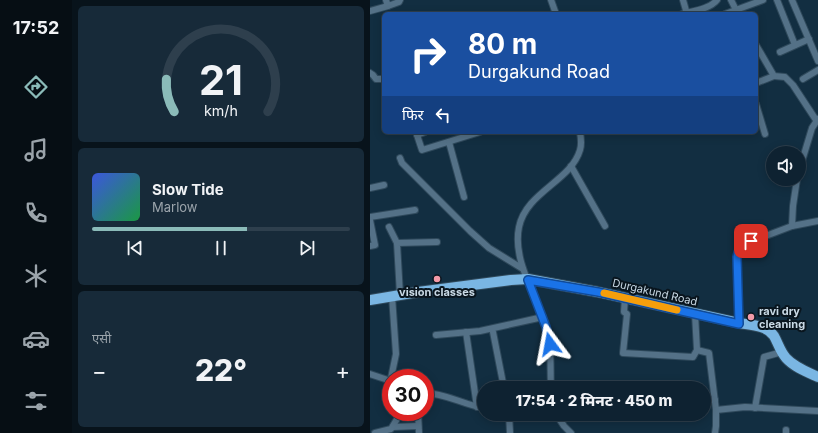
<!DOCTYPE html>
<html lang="hi">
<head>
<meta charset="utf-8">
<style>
	:root { --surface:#0e2231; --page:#172a39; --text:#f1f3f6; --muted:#9ba4ab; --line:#2e3f4d; --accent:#8bbbb9 }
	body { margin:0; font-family:Inter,"Noto Sans Devanagari",sans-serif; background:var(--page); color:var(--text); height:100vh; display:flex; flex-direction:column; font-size:15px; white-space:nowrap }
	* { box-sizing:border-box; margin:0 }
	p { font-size:13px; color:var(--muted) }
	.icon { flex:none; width:22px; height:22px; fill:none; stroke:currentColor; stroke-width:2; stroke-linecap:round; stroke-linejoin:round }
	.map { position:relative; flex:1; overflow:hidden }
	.panel { display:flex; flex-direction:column; gap:6px; padding:6px; background:#08131b; width:298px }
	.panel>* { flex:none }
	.top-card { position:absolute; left:12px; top:12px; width:376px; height:122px; border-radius:6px; box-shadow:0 2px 10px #0003,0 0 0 1px var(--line); background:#1a4fa0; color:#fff; overflow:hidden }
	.fabs { position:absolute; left:396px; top:146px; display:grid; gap:8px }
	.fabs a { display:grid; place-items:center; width:40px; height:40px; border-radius:50%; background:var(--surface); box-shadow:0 2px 10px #0003,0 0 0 1px var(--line); font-size:20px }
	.speed { position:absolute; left:12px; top:369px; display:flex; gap:8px; font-size:20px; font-weight:700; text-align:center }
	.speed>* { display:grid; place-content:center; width:52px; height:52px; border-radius:50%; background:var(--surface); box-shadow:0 2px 10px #0003,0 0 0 1px var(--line); line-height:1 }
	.speed .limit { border:6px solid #d22; background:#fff; color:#111 }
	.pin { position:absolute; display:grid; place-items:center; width:34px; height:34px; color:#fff; margin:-17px; border-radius:8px; box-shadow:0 2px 6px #0006 }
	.me { position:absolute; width:44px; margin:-22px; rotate:347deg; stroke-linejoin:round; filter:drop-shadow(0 0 3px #0008) }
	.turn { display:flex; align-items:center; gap:14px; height:84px; padding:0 20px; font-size:18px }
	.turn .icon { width:52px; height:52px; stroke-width:2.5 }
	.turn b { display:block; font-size:28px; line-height:34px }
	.then { display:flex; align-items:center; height:38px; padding:0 20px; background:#0003; gap:8px; font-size:15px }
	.big { font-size:30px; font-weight:800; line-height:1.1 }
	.panel .tile { flex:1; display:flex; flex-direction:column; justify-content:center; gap:6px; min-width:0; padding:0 14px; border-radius:6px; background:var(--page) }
	.panel .dial { align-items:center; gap:0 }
	.dial svg { height:104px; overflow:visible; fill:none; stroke:var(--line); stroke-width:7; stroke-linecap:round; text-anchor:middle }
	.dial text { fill:var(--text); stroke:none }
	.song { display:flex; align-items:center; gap:12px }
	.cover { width:48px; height:48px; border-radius:6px; background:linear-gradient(135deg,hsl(230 70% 55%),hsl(140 70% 35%)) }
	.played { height:4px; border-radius:2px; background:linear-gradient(90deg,var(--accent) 60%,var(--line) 60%) }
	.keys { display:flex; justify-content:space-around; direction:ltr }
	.heat { display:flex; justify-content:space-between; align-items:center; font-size:22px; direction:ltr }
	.trip { position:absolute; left:107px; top:381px; width:234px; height:40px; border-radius:20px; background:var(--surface); box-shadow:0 2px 10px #0003,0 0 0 1px var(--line); font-weight:800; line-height:40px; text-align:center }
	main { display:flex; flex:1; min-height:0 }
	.tabs { display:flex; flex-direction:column; width:72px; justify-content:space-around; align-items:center; background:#060e14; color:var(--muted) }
	.tabs .icon { width:28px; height:28px }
	.tabs .active { color:var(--accent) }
	.tabs b { font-size:18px; color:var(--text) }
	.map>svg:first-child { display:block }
</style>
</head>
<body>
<main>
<nav class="tabs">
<b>17:52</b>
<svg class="icon active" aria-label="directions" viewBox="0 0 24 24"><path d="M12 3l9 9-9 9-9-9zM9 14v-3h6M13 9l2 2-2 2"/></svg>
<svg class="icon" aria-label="music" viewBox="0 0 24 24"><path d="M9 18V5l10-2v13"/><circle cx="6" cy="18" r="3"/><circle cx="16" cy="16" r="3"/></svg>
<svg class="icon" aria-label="phone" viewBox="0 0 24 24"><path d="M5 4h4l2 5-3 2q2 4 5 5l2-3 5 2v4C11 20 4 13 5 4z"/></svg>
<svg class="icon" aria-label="climate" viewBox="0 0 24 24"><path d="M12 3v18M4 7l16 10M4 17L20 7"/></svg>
<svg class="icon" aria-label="car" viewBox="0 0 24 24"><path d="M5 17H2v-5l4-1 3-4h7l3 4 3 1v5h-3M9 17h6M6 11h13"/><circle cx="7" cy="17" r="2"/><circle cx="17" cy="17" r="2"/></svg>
<svg class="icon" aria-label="filters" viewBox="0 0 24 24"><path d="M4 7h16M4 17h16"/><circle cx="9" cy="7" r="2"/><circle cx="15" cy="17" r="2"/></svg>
</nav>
<section class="panel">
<div class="tile dial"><svg viewBox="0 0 100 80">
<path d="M14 69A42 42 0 1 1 86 69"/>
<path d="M14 69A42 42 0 0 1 8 44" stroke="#8bbbb9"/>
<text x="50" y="56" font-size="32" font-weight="700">21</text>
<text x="50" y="72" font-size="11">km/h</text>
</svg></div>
<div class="tile">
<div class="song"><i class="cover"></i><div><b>Slow Tide</b><p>Marlow</p></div></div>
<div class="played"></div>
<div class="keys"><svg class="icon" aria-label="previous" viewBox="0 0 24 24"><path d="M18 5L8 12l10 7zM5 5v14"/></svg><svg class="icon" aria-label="pause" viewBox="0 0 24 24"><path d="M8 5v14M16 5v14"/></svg><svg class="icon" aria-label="next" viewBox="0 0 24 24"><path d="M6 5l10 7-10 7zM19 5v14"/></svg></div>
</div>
<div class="tile"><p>एसी</p>
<div class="heat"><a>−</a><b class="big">22°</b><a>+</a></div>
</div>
</section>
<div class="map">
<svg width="448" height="433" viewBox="0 0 448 433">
	<rect width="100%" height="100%" fill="#122e41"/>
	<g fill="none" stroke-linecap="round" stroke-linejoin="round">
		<defs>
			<g id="street">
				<path d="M181 0 186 14"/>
				<path d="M313 0 317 14"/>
				<path d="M361 0 368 14"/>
				<path d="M407 0 425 45"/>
				<path d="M422 0 448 61"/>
				<path d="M18 6 29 2 30 0"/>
				<path d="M0 11 18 6 16 0"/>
				<path d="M312 14C323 11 340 9 347 0"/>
				<path d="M355 14 393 0"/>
				<path d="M386 45 404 76 415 77 423 85 446 120"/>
				<path d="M410 52 439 39"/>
				<path d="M0 73 3 75 6 79H14"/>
				<path d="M433 79 448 70"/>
				<path d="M386 83 404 76"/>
				<path d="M386 104 395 134"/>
				<path d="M46 132 52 150 110 132"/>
				<path d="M47 135 55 132"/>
				<path d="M79 142 94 197"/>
				<path d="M30 158 32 163 100 231 119 248 153 269"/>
				<path d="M201 166 235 226"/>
				<path d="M429 171 442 128 448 119"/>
				<path d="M0 188 14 185"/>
				<path d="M0 217 45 210"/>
				<path d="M0 220 5 245 0 246"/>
				<path d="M422 226 448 221"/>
				<path d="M19 227 27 243"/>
				<path d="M30 295 27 243 67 242"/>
				<path d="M255 298 254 312 257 314 253 353 323 357 327 350 325 314"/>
				<path d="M369 323 367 257 368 250 372 245 422 226 423 206 427 179"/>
				<path d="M96 332 107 407"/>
				<path d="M123 332 134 388"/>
				<path d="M66 335 110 331 173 317"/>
				<path d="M327 350 339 353 346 410"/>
				<path d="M0 374 21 381"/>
				<path d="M21 378 26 354 22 296"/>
				<path d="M181 388C180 368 182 347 176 328 167 296 142 261 149 227 156 192 201 181 210 150 212 144 211 138 210 132"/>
				<path d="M55 393C75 393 94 405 114 408"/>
				<path d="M334 399 345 400"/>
				<path d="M385 408 394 357 412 352"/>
				<path d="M48 412 49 433"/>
				<path d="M139 414 140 433"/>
				<path d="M178 414 186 415"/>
				<path d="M186 414 194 426 201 433"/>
				<path d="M23 427 48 426"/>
				<path d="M5 433 21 429 27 419V412"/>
				<path d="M345 433 346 426V410L375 407 448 411"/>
				<path d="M416 433V430"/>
			</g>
			<path id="primary" d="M0 300 48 292 141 280 158 279 228 292 369 323C380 325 397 325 404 336 408 343 410 351 416 358 424 367 437 372 448 377"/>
		</defs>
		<!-- street casing -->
		<use href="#street" stroke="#2f495b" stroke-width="8"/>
		<!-- primary casing -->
		<use href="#primary" stroke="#2f495b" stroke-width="12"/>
		<!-- street -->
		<use href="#street" stroke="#547187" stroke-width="6"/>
		<!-- primary -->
		<use href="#primary" stroke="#7ab6e3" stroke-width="10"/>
	</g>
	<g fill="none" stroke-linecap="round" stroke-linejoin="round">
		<defs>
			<path id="route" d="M180 344 176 327 158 280 228 292 369 324 367 257C369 247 372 245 381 241"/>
		</defs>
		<!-- route casing -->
		<use href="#route" stroke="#114b97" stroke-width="10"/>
		<!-- route -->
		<use href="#route" stroke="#1a73e8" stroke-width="7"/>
		<!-- slow -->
		<path stroke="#f59e0b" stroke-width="7" d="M234 293 307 310"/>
	</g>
	<!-- markers -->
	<g fill="#f39aa8" stroke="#09151e" stroke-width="1.5">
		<circle cx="67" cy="279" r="4"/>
		<circle cx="381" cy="317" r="4"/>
	</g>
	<g text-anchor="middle" stroke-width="4" stroke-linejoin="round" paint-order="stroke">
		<!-- poi labels -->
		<g font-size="11" font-weight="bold" fill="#c9d9e5" stroke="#09151e">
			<text x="67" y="296">vision classes</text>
			<text x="389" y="315" text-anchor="start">ravi dry<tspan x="389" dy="13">cleaning</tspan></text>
		</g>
		<!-- street labels -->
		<g font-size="11" fill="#c9d9e5" stroke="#09151e">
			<text transform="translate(285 292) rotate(13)" y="4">Durgakund Road</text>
		</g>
	</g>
</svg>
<div class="fabs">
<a><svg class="icon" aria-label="sound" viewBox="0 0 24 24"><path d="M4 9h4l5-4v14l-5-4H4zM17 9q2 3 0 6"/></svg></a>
</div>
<div class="speed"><div class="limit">30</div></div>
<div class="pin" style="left:381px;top:241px;background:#d93025"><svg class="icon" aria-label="arrive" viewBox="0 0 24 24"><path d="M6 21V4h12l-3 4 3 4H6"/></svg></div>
<svg class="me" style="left:180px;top:344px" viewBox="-20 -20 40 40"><path d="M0-17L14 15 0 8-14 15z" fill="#1a73e8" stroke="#fff" stroke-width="4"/></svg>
<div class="trip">17:54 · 2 मिनट · 450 m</div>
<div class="top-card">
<div class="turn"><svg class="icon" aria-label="right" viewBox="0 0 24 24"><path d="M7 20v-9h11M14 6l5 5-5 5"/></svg><div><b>80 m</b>Durgakund Road</div></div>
<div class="then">फिर<svg class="icon" aria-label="left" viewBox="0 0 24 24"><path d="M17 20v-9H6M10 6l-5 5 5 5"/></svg></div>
</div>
</div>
</main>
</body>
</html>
